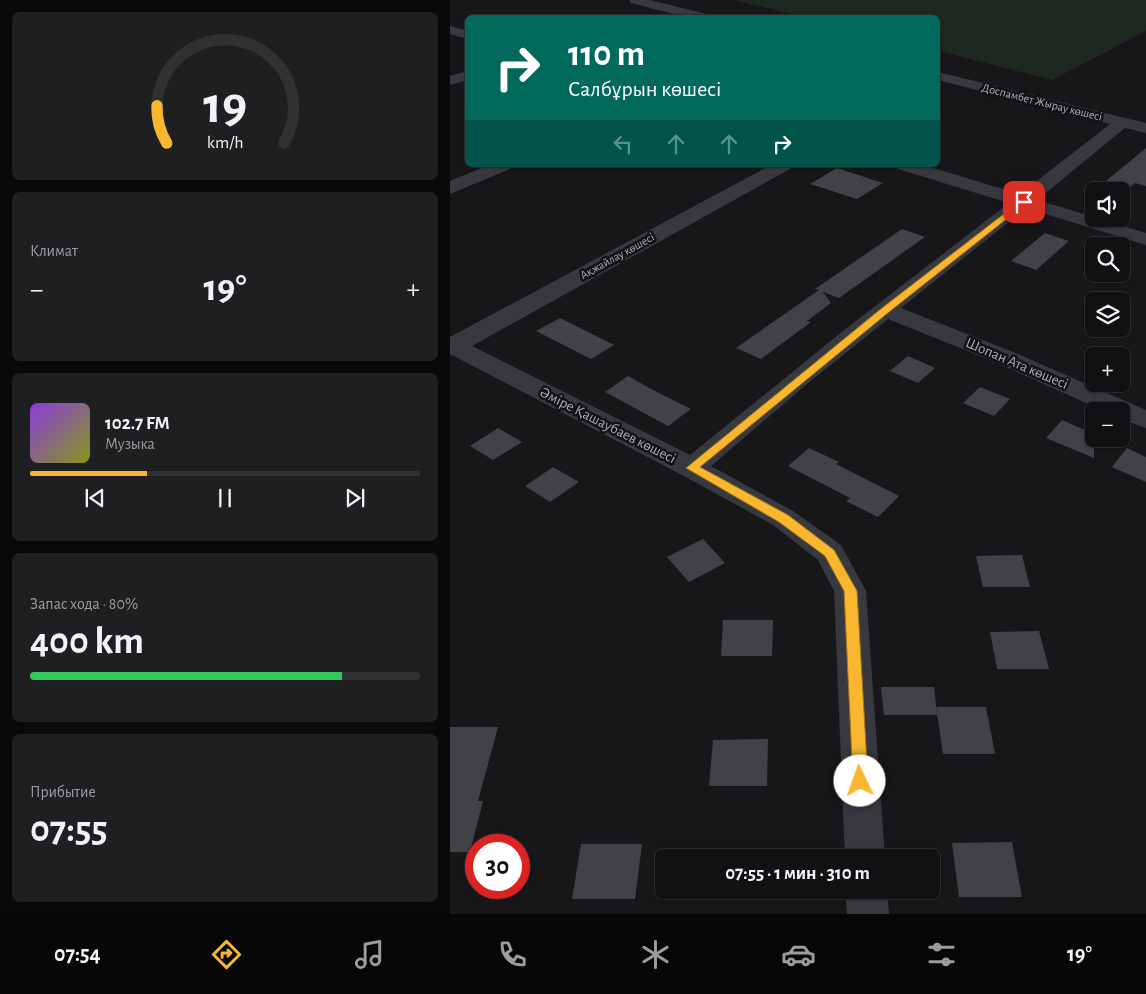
<!DOCTYPE html>
<html lang="ru">
<head>
<meta charset="utf-8">
<style>
	:root { --surface:#111113; --page:#1e1f21; --text:#f1f3f6; --muted:#9c9da0; --line:#303133; --accent:#f9b62f }
	body { margin:0; font-family:"Alegreya Sans",sans-serif; background:var(--page); color:var(--text); height:100vh; display:flex; flex-direction:column; font-size:19px; white-space:nowrap }
	* { box-sizing:border-box; margin:0 }
	p { font-size:16px; color:var(--muted) }
	.icon { flex:none; width:28px; height:28px; fill:none; stroke:currentColor; stroke-width:2; stroke-linecap:round; stroke-linejoin:round }
	.map { position:relative; flex:1; overflow:hidden }
	.panel { display:flex; flex-direction:column; gap:12px; padding:12px; background:#09090a; width:450px }
	.panel>* { flex:none }
	.top-card { position:absolute; left:15px; top:15px; width:475px; height:152px; border-radius:8px; box-shadow:0 1px 4px #0004,0 0 0 1px var(--line); background:#00695c; color:#fff; overflow:hidden }
	.controls { position:absolute; left:635px; top:182px; display:grid; gap:10px }
	.controls a { display:grid; place-items:center; width:45px; height:45px; border-radius:8px; background:var(--surface); box-shadow:0 1px 4px #0004,0 0 0 1px var(--line); font-size:25px }
	.speed { position:absolute; left:15px; top:834px; display:flex; gap:10px; font-size:25px; font-weight:700; text-align:center }
	.speed>* { display:grid; place-content:center; width:65px; height:65px; border-radius:50%; background:var(--surface); box-shadow:0 1px 4px #0004,0 0 0 1px var(--line); line-height:1 }
	.speed .limit { border:8px solid #d22; background:#fff; color:#111 }
	.pin { position:absolute; display:grid; place-items:center; width:42px; height:42px; color:#fff; margin:-21px; border-radius:10px; box-shadow:0 2px 8px #0006 }
	.me { position:absolute; width:55px; margin:-28px; rotate:357deg; stroke-linejoin:round; filter:drop-shadow(0 0 4px #0008) }
	.turn { display:flex; align-items:center; gap:18px; height:105px; padding:0 20px; font-size:22px }
	.turn .icon { width:65px; height:65px; stroke-width:2.5 }
	.turn b { display:block; font-size:35px; line-height:42px }
	.lanes { display:flex; align-items:center; height:48px; padding:0 20px; background:#0003; justify-content:center; gap:25px; direction:ltr }
	.lanes .off { opacity:.35 }
	.big { font-size:38px; font-weight:700; line-height:1.1 }
	.panel .tile { flex:1; display:flex; flex-direction:column; justify-content:center; gap:8px; min-width:0; padding:0 18px; border-radius:8px; background:var(--page) }
	.panel .dial { align-items:center; gap:0 }
	.dial svg { height:130px; overflow:visible; fill:none; stroke:var(--line); stroke-width:7; stroke-linecap:round; text-anchor:middle }
	.dial text { fill:var(--text); stroke:none }
	.song { display:flex; align-items:center; gap:15px }
	.cover { width:60px; height:60px; border-radius:8px; background:linear-gradient(135deg,hsl(270 70% 55%),hsl(70 70% 35%)) }
	.played { height:5px; border-radius:2px; background:linear-gradient(90deg,var(--accent) 30%,var(--line) 30%) }
	.keys { display:flex; justify-content:space-around; direction:ltr }
	.heat { display:flex; justify-content:space-between; align-items:center; font-size:28px; direction:ltr }
	.charge { height:8px; border-radius:4px; background:linear-gradient(90deg,#34c759 80%,var(--line) 0) }
	.trip { position:absolute; left:205px; top:849px; width:285px; height:50px; border-radius:8px; background:var(--surface); box-shadow:0 1px 4px #0004,0 0 0 1px var(--line); font-weight:700; line-height:50px; text-align:center }
	.tabs { display:flex; height:80px; justify-content:space-around; align-items:center; background:#070708; color:var(--muted) }
	.tabs .icon { width:35px; height:35px }
	.tabs .active { color:var(--accent) }
	.tabs b { font-size:22px; color:var(--text) }
	main { display:flex; flex:1; min-height:0 }
	.map>svg:first-child { display:block }
</style>
</head>
<body>
<main>
<section class="panel">
<div class="tile dial"><svg viewBox="0 0 100 80">
<path d="M14 69A42 42 0 1 1 86 69"/>
<path d="M14 69A42 42 0 0 1 8 46" stroke="#f9b62f"/>
<text x="50" y="56" font-size="32" font-weight="700">19</text>
<text x="50" y="72" font-size="11">km/h</text>
</svg></div>
<div class="tile"><p>Климат</p>
<div class="heat"><a>−</a><b class="big">19°</b><a>+</a></div>
</div>
<div class="tile">
<div class="song"><i class="cover"></i><div><b>102.7 FM</b><p>Музыка</p></div></div>
<div class="played"></div>
<div class="keys"><svg class="icon" aria-label="previous" viewBox="0 0 24 24"><path d="M18 5L8 12l10 7zM5 5v14"/></svg><svg class="icon" aria-label="pause" viewBox="0 0 24 24"><path d="M8 5v14M16 5v14"/></svg><svg class="icon" aria-label="next" viewBox="0 0 24 24"><path d="M6 5l10 7-10 7zM19 5v14"/></svg></div>
</div>
<div class="tile"><p>Запас хода · 80%</p><b class="big">400 km</b><div class="charge"></div></div>
<div class="tile"><p>Прибытие</p><b class="big">07:55</b></div>
</section>
<div class="map">
<svg width="696" height="914" viewBox="0 0 696 914">
	<rect width="100%" height="100%" fill="#171719"/>
	<!-- green -->
	<path fill="#1f2820" d="M284 0H696V31L602 80 488 51V18L354 17Z"/>
	<!-- building -->
	<g fill="#414246">
		<path d="M696 148V186L685 183 674 192 651 185Z"/>
		<path d="M387 168 433 183 407 199 360 184Z"/>
		<path d="M452 229 475 237 389 298 373 292 381 303 357 321 361 322 311 359 286 348 369 290 365 289Z"/>
		<path d="M595 233 619 241 586 270 561 261Z"/>
		<path d="M110 318 164 345 141 359 86 331Z"/>
		<path d="M458 356 485 368 468 383 440 371Z"/>
		<path d="M178 376 201 389 241 409 218 426 155 392Z"/>
		<path d="M530 387 560 399 544 416 513 403Z"/>
		<path d="M612 420 644 434V458L596 438Z"/>
		<path d="M48 428 72 442 43 460 20 446Z"/>
		<path d="M359 448 389 462 386 464 449 496 428 517 396 501 400 498 338 466Z"/>
		<path d="M677 448 696 457V482L662 467Z"/>
		<path d="M103 467 129 482 100 502 75 486Z"/>
		<path d="M253 539 275 563 239 582 217 557Z"/>
		<path d="M572 555 580 587H533L526 556Z"/>
		<path d="M273 620H323L322 656H271Z"/>
		<path d="M589 631 599 669H547L540 632Z"/>
		<path d="M431 687H484L487 715H434Z"/>
		<path d="M486 707H536L545 754H493Z"/>
		<path d="M0 727H48L28 801H33L20 852H0Z"/>
		<path d="M318 739 317 786H259L263 740Z"/>
		<path d="M562 842 572 897H509L502 843Z"/>
		<path d="M131 844H192L185 899H122Z"/>
	</g>
	<g fill="none" stroke-linecap="round" stroke-linejoin="round">
		<!-- street -->
		<g fill="#38393e" fill-rule="evenodd">
			<path d="M179 0H200L261 15 262 18H239L181 3Z"/>
			<path d="M0 26 18 31V39L0 34Z"/>
			<path d="M18 71V80L0 85V76Z"/>
			<path d="M488 72 696 123V133L675 128 587 200 644 217V219H650L696 233V245L576 208 451 308 563 352 696 410V428L671 419V411H654L545 362 438 319 357 384 261 466 343 511 391 545 416 591 435 858H395L384 591 368 560 323 525 232 475 2 355H0V337L321 165H343L340 169 22 346 240 455 393 331 559 203 448 169 445 165H473L570 194 660 124 488 80Z"/>
			<path d="M39 165H63L60 169 0 194V181Z"/>
			<path d="M395 890H437L439 914H397Z"/>
		</g>
	</g>
	<!-- route -->
	<path fill="#f9b62f" stroke="#a2761f" d="M572 200 578 202 439 312 250 467 338 515 384 550 407 591 418 781 416 786 410 789 405 786 403 781 394 591 375 556 329 522 236 468 432 308Z"/>
	<g text-anchor="middle" stroke-width="5" stroke-linejoin="round" paint-order="stroke">
		<!-- far-street labels -->
		<g font-size="12" fill="#a9aeba" stroke="#121214">
			<text transform="translate(592 102) rotate(14)" y="4">Доспамбет Жырау көшесі</text>
			<text transform="translate(167 256) rotate(-29)" y="4">Ақжайлау көшесі</text>
		</g>
		<!-- street labels -->
		<g font-size="15" fill="#a9aeba" stroke="#121214">
			<text transform="translate(567 363) rotate(23)" y="5">Шопан Ата көшесі</text>
			<text transform="translate(158 425) rotate(27)" y="5">Әміре Қашаубаев көшесі</text>
		</g>
	</g>
</svg>
<div class="controls">
<a><svg class="icon" aria-label="sound" viewBox="0 0 24 24"><path d="M4 9h4l5-4v14l-5-4H4zM17 9q2 3 0 6"/></svg></a>
<a><svg class="icon" aria-label="search" viewBox="0 0 24 24"><circle cx="10" cy="10" r="6"/><path d="M15 15l6 6"/></svg></a>
<a><svg class="icon" aria-label="layers" viewBox="0 0 24 24"><path d="M12 4l9 5-9 5-9-5zM3 14l9 5 9-5"/></svg></a>
<a>+</a>
<a>−</a>
</div>
<div class="speed"><div class="limit">30</div></div>
<div class="pin" style="left:574px;top:202px;background:#d93025"><svg class="icon" aria-label="arrive" viewBox="0 0 24 24"><path d="M6 21V4h12l-3 4 3 4H6"/></svg></div>
<svg class="me" style="left:410px;top:781px" viewBox="-20 -20 40 40"><circle r="19" fill="#fff"/><path d="M0-13L10 11 0 6-10 11z" fill="#f9b62f"/></svg>
<div class="trip">07:55 · 1 мин · 310 m</div>
<div class="top-card">
<div class="turn"><svg class="icon" aria-label="right" viewBox="0 0 24 24"><path d="M7 20v-9h11M14 6l5 5-5 5"/></svg><div><b>110 m</b>Салбұрын көшесі</div></div>
<div class="lanes"><svg class="icon off" aria-label="left" viewBox="0 0 24 24"><path d="M17 20v-9H6M10 6l-5 5 5 5"/></svg><svg class="icon off" aria-label="ahead" viewBox="0 0 24 24"><path d="M12 20V5M6 11l6-6 6 6"/></svg><svg class="icon off" aria-label="ahead" viewBox="0 0 24 24"><path d="M12 20V5M6 11l6-6 6 6"/></svg><svg class="icon" aria-label="right" viewBox="0 0 24 24"><path d="M7 20v-9h11M14 6l5 5-5 5"/></svg></div>
</div>
</div>
</main>
<nav class="tabs">
<b>07:54</b>
<svg class="icon active" aria-label="directions" viewBox="0 0 24 24"><path d="M12 3l9 9-9 9-9-9zM9 14v-3h6M13 9l2 2-2 2"/></svg>
<svg class="icon" aria-label="music" viewBox="0 0 24 24"><path d="M9 18V5l10-2v13"/><circle cx="6" cy="18" r="3"/><circle cx="16" cy="16" r="3"/></svg>
<svg class="icon" aria-label="phone" viewBox="0 0 24 24"><path d="M5 4h4l2 5-3 2q2 4 5 5l2-3 5 2v4C11 20 4 13 5 4z"/></svg>
<svg class="icon" aria-label="climate" viewBox="0 0 24 24"><path d="M12 3v18M4 7l16 10M4 17L20 7"/></svg>
<svg class="icon" aria-label="car" viewBox="0 0 24 24"><path d="M5 17H2v-5l4-1 3-4h7l3 4 3 1v5h-3M9 17h6M6 11h13"/><circle cx="7" cy="17" r="2"/><circle cx="17" cy="17" r="2"/></svg>
<svg class="icon" aria-label="filters" viewBox="0 0 24 24"><path d="M4 7h16M4 17h16"/><circle cx="9" cy="7" r="2"/><circle cx="15" cy="17" r="2"/></svg>
<b>19°</b>
</nav>
</body>
</html>
